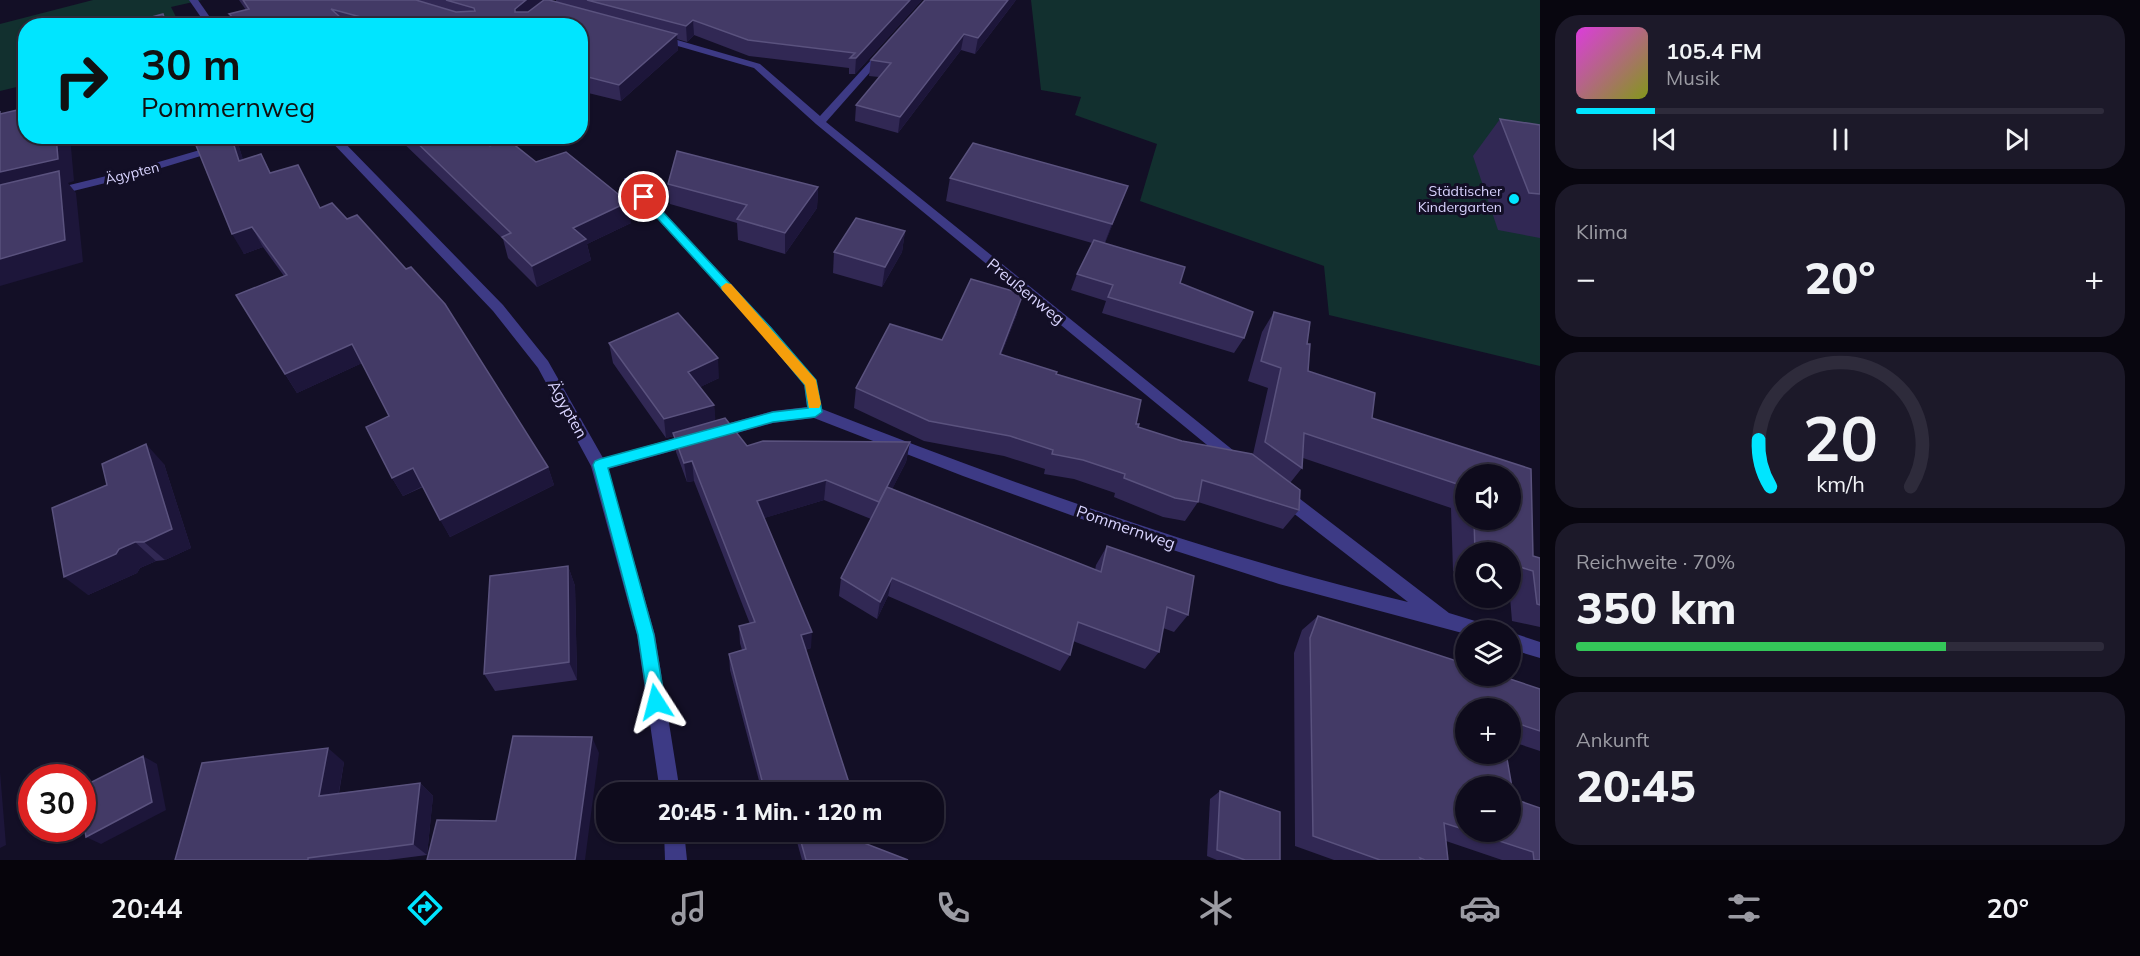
<!DOCTYPE html>
<html lang="de">
<head>
<meta charset="utf-8">
<style>
	:root { --surface:#0e0b1c; --page:#1c1929; --text:#f1f3f6; --muted:#9b9ba3; --line:#2e2b3b; --accent:#00e5ff }
	body { margin:0; font-family:Mulish,sans-serif; background:var(--page); color:var(--text); height:100vh; display:flex; flex-direction:column; font-size:22px; white-space:nowrap }
	* { box-sizing:border-box; margin:0 }
	p { font-size:20px; color:var(--muted) }
	.icon { flex:none; width:33px; height:33px; fill:none; stroke:currentColor; stroke-width:2; stroke-linecap:round; stroke-linejoin:round }
	.map { position:relative; flex:1; overflow:hidden }
	.panel { display:flex; flex-direction:column; gap:15px; padding:15px; background:#08060f; width:600px }
	.panel>* { flex:none }
	.hud { position:absolute; left:18px; top:18px; width:570px; height:126px; border-radius:24px; box-shadow:0 2px 4px #0004,0 0 0 2px var(--line); background:#00e5ff; color:#111; overflow:hidden }
	.buttons { position:absolute; left:1455px; top:464px; display:grid; gap:12px }
	.buttons a { display:grid; place-items:center; width:66px; height:66px; border-radius:50%; background:var(--surface); box-shadow:0 2px 4px #0004,0 0 0 2px var(--line); font-size:30px }
	.speed { position:absolute; left:18px; top:764px; display:flex; gap:12px; font-size:30px; font-weight:700; text-align:center }
	.speed>* { display:grid; place-content:center; width:78px; height:78px; border-radius:50%; background:var(--surface); box-shadow:0 2px 4px #0004,0 0 0 2px var(--line); line-height:1 }
	.speed .limit { border:9px solid #d22; background:#fff; color:#111 }
	.pin { position:absolute; display:grid; place-items:center; width:51px; height:51px; color:#fff; margin:-26px; border:3px solid #fff; border-radius:50%; box-shadow:0 2px 6px #0007 }
	.me { position:absolute; width:66px; margin:-33px; rotate:351deg; stroke-linejoin:round; filter:drop-shadow(0 0 4px #0008) }
	.turn { display:flex; align-items:center; gap:21px; height:126px; padding:0 24px; font-size:27px }
	.turn .icon { width:78px; height:78px; stroke-width:2.5 }
	.turn b { display:block; font-size:42px; line-height:51px }
	.big { font-size:45px; font-weight:800; line-height:1.1 }
	.panel .tile { flex:1; display:flex; flex-direction:column; justify-content:center; gap:9px; min-width:0; padding:0 21px; border-radius:24px; background:var(--page) }
	.panel .dial { align-items:center; gap:0 }
	.dial svg { height:156px; overflow:visible; fill:none; stroke:var(--line); stroke-width:7; stroke-linecap:round; text-anchor:middle }
	.dial text { fill:var(--text); stroke:none }
	.song { display:flex; align-items:center; gap:18px }
	.cover { width:72px; height:72px; border-radius:9px; background:linear-gradient(135deg,hsl(300 70% 55%),hsl(70 70% 35%)) }
	.played { height:6px; border-radius:3px; background:linear-gradient(90deg,var(--accent) 15%,var(--line) 15%) }
	.keys { display:flex; justify-content:space-around; direction:ltr }
	.heat { display:flex; justify-content:space-between; align-items:center; font-size:33px; direction:ltr }
	.charge { height:9px; border-radius:4px; background:linear-gradient(90deg,#34c759 70%,var(--line) 0) }
	.trip { position:absolute; left:596px; top:782px; width:348px; height:60px; border-radius:24px; background:var(--surface); box-shadow:0 2px 4px #0004,0 0 0 2px var(--line); font-weight:800; line-height:60px; text-align:center }
	.dock { display:flex; height:96px; justify-content:space-around; align-items:center; background:#06040b; color:var(--muted) }
	.dock .icon { width:42px; height:42px }
	.dock .on { color:var(--accent) }
	.dock b { font-size:27px; color:var(--text) }
	main { display:flex; flex:1; min-height:0 }
	.map>svg:first-child { display:block }
</style>
</head>
<body>
<main>
<div class="map">
<svg width="1540" height="860" viewBox="0 0 1540 860">
	<rect width="100%" height="100%" fill="#130f26"/>
	<!-- green -->
	<g fill="#12302f">
		<path d="M93 0H202L171 7 180 25 26 26 25 85 0 91V24Z"/>
		<path d="M1031 0H1540V366L1329 315 1324 266 1140 201 1157 144 1075 115 1081 97 1041 90Z"/>
	</g>
	<g fill="none" stroke-linecap="round" stroke-linejoin="round">
		<!-- street -->
		<g fill="#3d3a85" fill-rule="evenodd">
			<path d="M189 0H198L216 26H207Z"/>
			<path d="M660 35 760 64 820 116 881 49H887V53L826 122 1239 455 1242 459 1239 463 1234 465 1229 463 816 124 754 68 657 40 655 38Z"/>
			<path d="M248 136H267L138 175 53 196 47 192 49 190 131 170Z"/>
			<path d="M326 136H338L503 305 548 361 603 458 773 411 807 407 804 385 762 334 624 182V178H632L772 328 816 380 822 409C1014 484 1207 554 1408 602L1279 502 1277 497 1279 492 1285 490 1291 492 1449 613 1485 624 1488 630H1466V634L1279 584 1123 534 963 476 814 418 773 423 608 469 655 635 680 792H660L637 635 591 466 538 368 493 311Z"/>
			<path d="M1510 632 1540 642V658L1510 649Z"/>
			<path d="M664 831H684L687 860H665Z"/>
		</g>
	</g>
	<!-- wall -->
	<g fill="#312854" fill-rule="evenodd">
		<path d="M239 0H549L556 2V0H922L855 74H849V68L749 56 694 35 687 42 677 39 678 50 621 101 580 91V26H235L229 14 246 10Z"/>
		<path d="M1016 0 975 54 961 50 898 133 855 121 856 105 879 77 869 76 871 60Z"/>
		<path d="M1500 119 1540 125V238L1498 230 1473 156Z"/>
		<path d="M165 136H235L234 138 239 147 243 160 261 154 271 173 320 208 548 467 554 485 450 537 423 487 403 496 392 478 389 416 362 363 297 393 285 374 284 276 263 247 244 254 193 139 170 145Z"/>
		<path d="M396 136H479L490 146 536 162 631 223 587 244 591 260 537 287 508 258 503 239Z"/>
		<path d="M950 178 1128 186 1105 243 1180 283 1244 338 1234 353 1102 313 1106 301 1071 290 1077 274 1092 243 946 201Z"/>
		<path d="M668 184 818 187 817 208 785 254 738 240 737 223 670 204Z"/>
		<path d="M905 231 902 252 882 287 833 273 834 252Z"/>
		<path d="M1274 312 1307 344 1308 371 1372 418 1531 469 1533 556 1540 558V627L1512 621 1510 597V552H1466V575L1453 571 1451 508 1303 458 1302 468 1290 483 1299 510 1283 529 1198 502 1185 521 1163 517 1114 497 1115 493 1074 479 1044 474 1045 469 1004 456 924 441 854 408 856 388 942 340 1017 314 1001 355 1056 374 1136 424 1138 427 1182 441 1253 454 1268 388 1248 381 1262 332ZM1466 474 1510 519H1466Z"/>
		<path d="M609 343 719 378 700 387 714 405 715 421 747 446 910 442 906 462 892 489 1095 570 1096 565 1107 546 1188 615 1174 632 1163 628 1159 652 1145 669 1073 641 1070 655 1060 671 888 596 877 619 839 596 841 578 871 519 824 500 764 518 811 648 805 650 852 792H762L730 670 729 654 742 650 740 643 739 626 750 624 694 481 687 482 676 452 674 436 666 438 613 363Z"/>
		<path d="M164 464 191 548 165 560 156 561 140 568 137 573 88 595Z"/>
		<path d="M568 566 575 586 577 680 495 691 484 674Z"/>
		<path d="M1318 616 1540 689V751L1510 741V708H1466L1514 799 1540 860H1502L1446 841 1448 860H1334L1295 846 1294 653 1302 630ZM1466 786 1510 831H1466Z"/>
		<path d="M344 762 339 793 420 783 433 796 427 855 388 860H175Z"/>
		<path d="M1220 791 1280 860H1217L1207 856 1210 799Z"/>
		<path d="M794 831H833L908 860H802Z"/>
	</g>
	<!-- shaded-wall -->
	<g fill="#1d163a">
		<path d="M526 0H548L519 24 515 12V9Z"/>
		<path d="M910 0H922L855 74 856 58Z"/>
		<path d="M1008 0H1016L975 54 978 38Z"/>
		<path d="M163 14 170 26H167Z"/>
		<path d="M693 20 694 35 687 42 686 26Z"/>
		<path d="M677 34 678 50 621 101 619 85Z"/>
		<path d="M964 34 961 50 898 133 900 117Z"/>
		<path d="M56 136H70L74 181 68 183 76 193 83 262 0 286V172Z"/>
		<path d="M165 136H235L234 138 239 147 250 180 195 139 170 145Z"/>
		<path d="M1128 186 1120 208 1103 247 1112 224Z"/>
		<path d="M818 187 817 208 785 254V233Z"/>
		<path d="M628 202 631 223 587 244 591 260 537 287 532 266 573 228Z"/>
		<path d="M252 227 263 247 244 254 232 234Z"/>
		<path d="M905 231 902 252 882 287 885 267Z"/>
		<path d="M1023 294 1017 314 994 374 1000 354Z"/>
		<path d="M352 344 362 363 297 393 285 374Z"/>
		<path d="M718 358 719 378 690 392 688 372Z"/>
		<path d="M714 405 716 425 673 433 674 436 666 438 664 419Z"/>
		<path d="M910 442 906 462 876 521 879 502Z"/>
		<path d="M146 444 164 464 191 548 165 560 144 542Z"/>
		<path d="M692 461 694 481 687 482 684 463Z"/>
		<path d="M548 467 554 485 450 537 440 520Z"/>
		<path d="M413 468 423 486 403 496 392 478Z"/>
		<path d="M826 480 824 500 758 520 757 501Z"/>
		<path d="M135 542 156 561 140 568 137 573 88 595 64 577Z"/>
		<path d="M568 566 575 586 577 680 569 662Z"/>
		<path d="M892 578 888 596 877 619 880 602Z"/>
		<path d="M812 632 811 648 800 651 801 635Z"/>
		<path d="M592 737 599 753 585 860H575Z"/>
		<path d="M328 748 344 762 336 808 319 796Z"/>
		<path d="M143 756 157 764 166 810 101 844 86 837Z"/>
		<path d="M0 772 6 845 0 848Z"/>
		<path d="M420 783 433 796 427 855 413 844Z"/>
	</g>
	<!-- building -->
	<g fill="#433a66" stroke="#5a527e" stroke-width="1.5">
		<path d="M243 0H416L456 12 475 11 474 8 446 0H526L515 9V12H528L544 0H549L677 34 619 85 580 75V26H394L331 9 350 26H243L229 14 249 9Z"/>
		<path d="M587 0H910L856 58H850L855 53 748 40 693 20 686 26Z"/>
		<path d="M925 0H1008L978 38 964 34 900 117 856 105 891 63 871 60Z"/>
		<path d="M163 14 167 26H134L133 22Z"/>
		<path d="M26 108V136H56L58 159 0 172V111V114Z"/>
		<path d="M1500 119 1540 125V194L1529 193Z"/>
		<path d="M199 136H231L239 161 261 154 270 173 298 165 320 208 332 203 347 219 357 215 406 269 411 267 445 304 548 467 440 520 413 468 392 478 366 427 389 416 352 344 285 374 236 295 287 275 252 227 232 234 193 138Z"/>
		<path d="M410 136H479L490 146 507 139 536 162 566 152 628 202 573 228 586 239 532 266 502 237 511 233Z"/>
		<path d="M973 143 1128 186 1112 224 950 178Z"/>
		<path d="M677 151 818 187 785 233 737 219 747 205 668 184Z"/>
		<path d="M59 171 65 240 0 259V185Z"/>
		<path d="M856 218 905 231 885 267 834 252Z"/>
		<path d="M1094 240 1185 267 1180 283 1253 312 1244 338 1108 297 1113 285 1077 274Z"/>
		<path d="M971 279 1023 294 1000 354 1057 372 1056 374 1141 400 1136 424H1139L1138 427 1182 441 1252 454 1300 490 1299 510 1202 480 1198 502 1175 498 1124 478 1125 474 1083 460 1052 454 1053 450 1010 436 929 421 856 388 890 324 942 340Z"/>
		<path d="M1274 312 1310 322 1307 344H1310L1308 371 1375 393 1372 418 1531 469 1533 556 1540 558V605L1537 604 1533 571 1510 564V552H1475L1474 519H1510V474H1466V487L1304 433 1302 468 1265 442 1281 368 1261 361Z"/>
		<path d="M678 313 718 358 688 372 714 405 664 419 609 343Z"/>
		<path d="M725 418 747 446 763 441 910 442 879 502 826 480 757 501 812 632 801 635 852 792H765L729 654 746 649 739 626 755 622 692 461 684 463 673 433Z"/>
		<path d="M146 444 172 529 144 542H135L119 549 116 554 64 577 52 508 107 485 102 464Z"/>
		<path d="M887 487 1101 572 1107 546 1194 576 1188 615 1167 607 1159 652 1078 622 1070 655 892 578 880 602 841 578Z"/>
		<path d="M568 566 569 662 484 674 490 576Z"/>
		<path d="M1318 616 1466 664V675H1498L1540 689V731L1510 721V708H1466V753H1506L1514 799 1540 808V860H1534L1533 852 1469 831H1510V786H1466V830L1444 823 1448 860H1425L1420 858 1421 860H1380L1313 836 1310 638Z"/>
		<path d="M513 736 592 737 575 860H427L437 820 496 821Z"/>
		<path d="M328 748 319 796 420 783 413 844 308 858V860H175L202 763Z"/>
		<path d="M143 756 152 802 86 837 82 814V787Z"/>
		<path d="M1220 791 1280 812V860H1245L1217 850Z"/>
		<path d="M798 831H833L908 860H806Z"/>
	</g>
	<!-- route -->
	<path fill="#00e5ff" stroke="#0095a6" stroke-width="1.5" d="M644 194 647 195 771 328 816 380 822 412 815 417 773 422 608 468 654 635 665 702 662 708 656 710 650 708 648 702 638 635 593 465 595 461 600 459 773 412 808 408 805 385 763 334 640 199 638 197Z"/>
	<!-- slow -->
	<path fill="#f59e0b" d="M726 283 731 284 816 380 821 404 819 408H809L805 385 722 290 721 287Z"/>
	<!-- markers -->
	<circle fill="#00e5ff" stroke="#130f26" stroke-width="2" cx="1514" cy="199" r="6"/>
	<g text-anchor="middle" stroke-width="6" stroke-linejoin="round" paint-order="stroke">
		<!-- far-street labels -->
		<g font-size="14" fill="#d9d4ff" stroke="#130f26">
			<text transform="translate(132 173) rotate(-14)" y="5">Ägypten</text>
		</g>
		<!-- far-poi labels -->
		<g font-size="14" fill="#d9d4ff" stroke="#130f26" text-anchor="end">
			<text x="1502" y="196">Städtischer<tspan x="1502" dy="16">Kindergarten</tspan></text>
		</g>
		<!-- street labels -->
		<g font-size="16" fill="#d9d4ff" stroke="#130f26">
			<text transform="translate(1026 291) rotate(39)" y="6">Preußenweg</text>
			<text transform="translate(568 409) rotate(61)" y="6">Ägypten</text>
			<text transform="translate(1126 527) rotate(19)" y="6">Pommernweg</text>
		</g>
	</g>
</svg>
<div class="buttons">
<a><svg class="icon" aria-label="sound" viewBox="0 0 24 24"><path d="M4 9h4l5-4v14l-5-4H4zM17 9q2 3 0 6"/></svg></a>
<a><svg class="icon" aria-label="search" viewBox="0 0 24 24"><circle cx="10" cy="10" r="6"/><path d="M15 15l6 6"/></svg></a>
<a><svg class="icon" aria-label="layers" viewBox="0 0 24 24"><path d="M12 4l9 5-9 5-9-5zM3 14l9 5 9-5"/></svg></a>
<a>+</a>
<a>−</a>
</div>
<div class="speed"><div class="limit">30</div></div>
<div class="pin" style="left:644px;top:197px;background:#d93025"><svg class="icon" aria-label="arrive" viewBox="0 0 24 24"><path d="M6 21V4h12l-3 4 3 4H6"/></svg></div>
<svg class="me" style="left:656px;top:702px" viewBox="-20 -20 40 40"><path d="M0-17L14 15 0 8-14 15z" fill="#00e5ff" stroke="#fff" stroke-width="4"/></svg>
<div class="trip">20:45 · 1 Min. · 120 m</div>
<div class="hud">
<div class="turn"><svg class="icon" aria-label="right" viewBox="0 0 24 24"><path d="M7 20v-9h11M14 6l5 5-5 5"/></svg><div><b>30 m</b>Pommernweg</div></div>
</div>
</div>
<section class="panel">
<div class="tile">
<div class="song"><i class="cover"></i><div><b>105.4 FM</b><p>Musik</p></div></div>
<div class="played"></div>
<div class="keys"><svg class="icon" aria-label="previous" viewBox="0 0 24 24"><path d="M18 5L8 12l10 7zM5 5v14"/></svg><svg class="icon" aria-label="pause" viewBox="0 0 24 24"><path d="M8 5v14M16 5v14"/></svg><svg class="icon" aria-label="next" viewBox="0 0 24 24"><path d="M6 5l10 7-10 7zM19 5v14"/></svg></div>
</div>
<div class="tile"><p>Klima</p>
<div class="heat"><a>−</a><b class="big">20°</b><a>+</a></div>
</div>
<div class="tile dial"><svg viewBox="0 0 100 80">
<path d="M14 69A42 42 0 1 1 86 69"/>
<path d="M14 69A42 42 0 0 1 8 45" stroke="#00e5ff"/>
<text x="50" y="56" font-size="32" font-weight="700">20</text>
<text x="50" y="72" font-size="11">km/h</text>
</svg></div>
<div class="tile"><p>Reichweite · 70%</p><b class="big">350 km</b><div class="charge"></div></div>
<div class="tile"><p>Ankunft</p><b class="big">20:45</b></div>
</section>
</main>
<nav class="dock">
<b>20:44</b>
<svg class="icon on" aria-label="directions" viewBox="0 0 24 24"><path d="M12 3l9 9-9 9-9-9zM9 14v-3h6M13 9l2 2-2 2"/></svg>
<svg class="icon" aria-label="music" viewBox="0 0 24 24"><path d="M9 18V5l10-2v13"/><circle cx="6" cy="18" r="3"/><circle cx="16" cy="16" r="3"/></svg>
<svg class="icon" aria-label="phone" viewBox="0 0 24 24"><path d="M5 4h4l2 5-3 2q2 4 5 5l2-3 5 2v4C11 20 4 13 5 4z"/></svg>
<svg class="icon" aria-label="climate" viewBox="0 0 24 24"><path d="M12 3v18M4 7l16 10M4 17L20 7"/></svg>
<svg class="icon" aria-label="car" viewBox="0 0 24 24"><path d="M5 17H2v-5l4-1 3-4h7l3 4 3 1v5h-3M9 17h6M6 11h13"/><circle cx="7" cy="17" r="2"/><circle cx="17" cy="17" r="2"/></svg>
<svg class="icon" aria-label="filters" viewBox="0 0 24 24"><path d="M4 7h16M4 17h16"/><circle cx="9" cy="7" r="2"/><circle cx="15" cy="17" r="2"/></svg>
<b>20°</b>
</nav>
</body>
</html>
